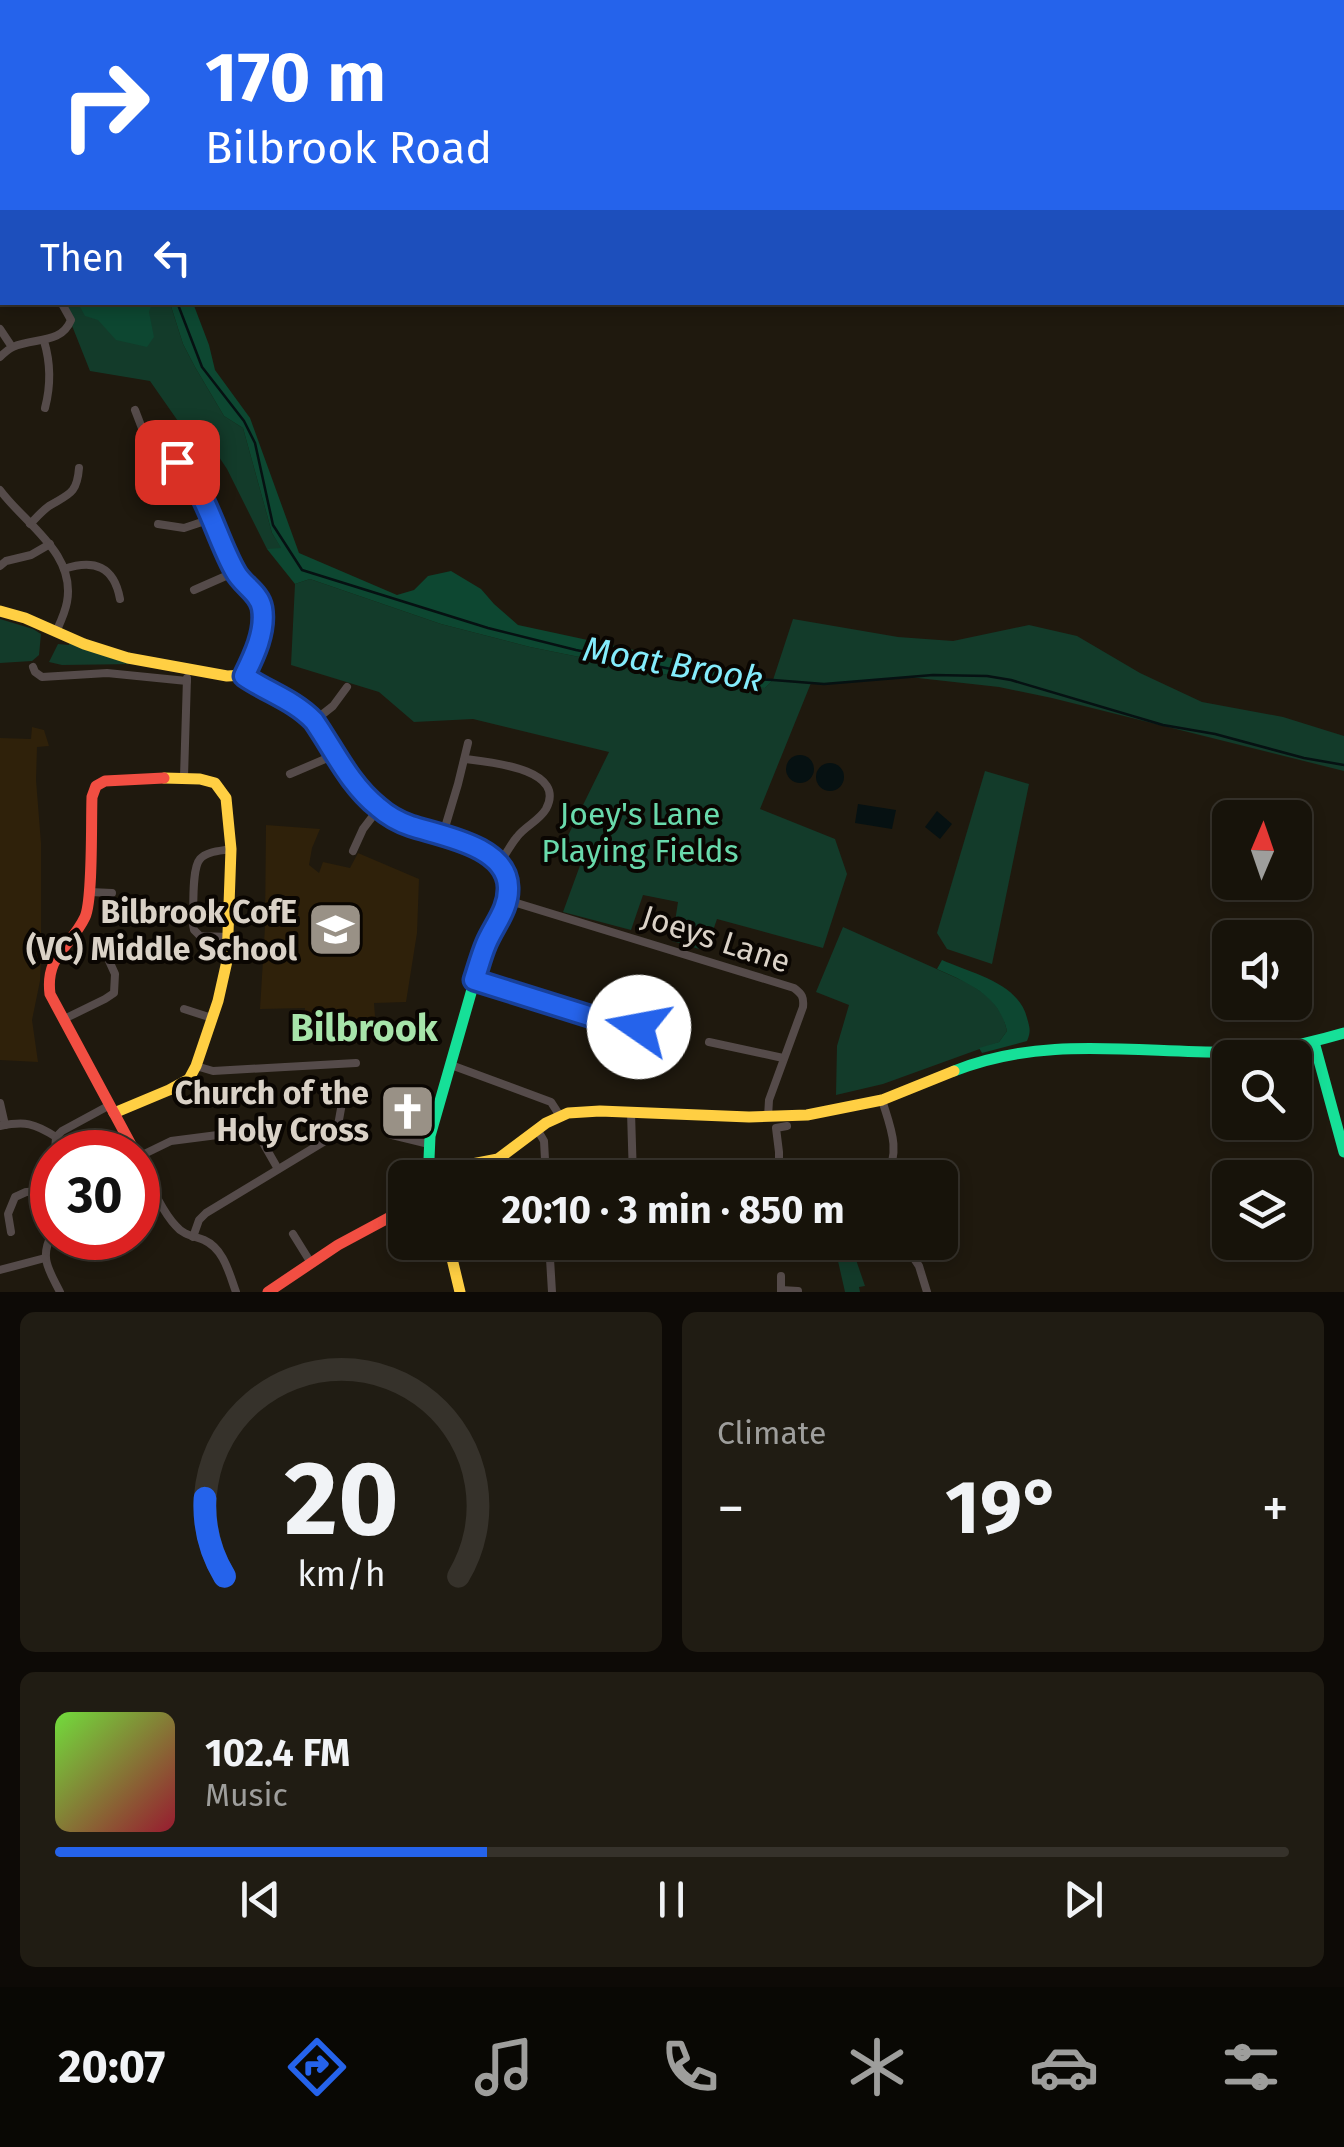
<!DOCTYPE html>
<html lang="en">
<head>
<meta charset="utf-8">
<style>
	:root { --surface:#17130a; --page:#201c13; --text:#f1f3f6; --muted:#9e9e9c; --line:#36322b; --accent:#2563eb }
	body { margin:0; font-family:"Fira Sans",sans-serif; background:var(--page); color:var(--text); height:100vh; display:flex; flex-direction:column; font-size:38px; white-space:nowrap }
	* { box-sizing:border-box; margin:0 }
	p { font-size:32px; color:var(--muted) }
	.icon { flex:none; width:55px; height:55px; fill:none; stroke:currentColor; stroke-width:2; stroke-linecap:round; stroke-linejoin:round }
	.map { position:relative; height:1292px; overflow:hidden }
	.sheet { display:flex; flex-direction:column; gap:20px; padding:20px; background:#0d0a06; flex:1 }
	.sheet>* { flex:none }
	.guide { position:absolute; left:0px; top:0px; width:1345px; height:305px; box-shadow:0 5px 15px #0003,0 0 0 2px var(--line); background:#2563eb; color:#fff; overflow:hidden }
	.needle { width:65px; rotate:2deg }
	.fabs { position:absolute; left:1212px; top:800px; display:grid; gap:20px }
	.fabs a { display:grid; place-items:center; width:100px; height:100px; border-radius:15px; background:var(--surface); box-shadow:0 5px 15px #0003,0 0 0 2px var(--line); font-size:50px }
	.speed { position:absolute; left:30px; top:1130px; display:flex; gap:20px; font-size:50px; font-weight:700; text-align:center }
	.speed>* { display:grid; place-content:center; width:130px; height:130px; border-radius:50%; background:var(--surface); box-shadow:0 5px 15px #0003,0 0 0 2px var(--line); line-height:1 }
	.speed .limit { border:15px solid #d22; background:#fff; color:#111 }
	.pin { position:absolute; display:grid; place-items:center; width:85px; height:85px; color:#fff; margin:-42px; border-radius:20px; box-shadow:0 5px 15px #0006 }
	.me { position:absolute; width:110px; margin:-55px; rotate:282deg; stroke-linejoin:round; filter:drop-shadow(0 0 8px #0008) }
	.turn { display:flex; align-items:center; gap:35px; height:210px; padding:0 40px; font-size:45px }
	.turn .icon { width:130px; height:130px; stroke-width:2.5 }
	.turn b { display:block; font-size:70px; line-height:85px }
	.then { display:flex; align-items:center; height:95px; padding:0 40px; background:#0003; gap:20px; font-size:38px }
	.big { font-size:75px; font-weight:700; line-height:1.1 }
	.sheet .card { flex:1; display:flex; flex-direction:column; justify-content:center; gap:15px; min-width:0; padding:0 35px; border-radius:15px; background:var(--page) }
	.sheet .dial { align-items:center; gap:0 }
	.dial svg { height:260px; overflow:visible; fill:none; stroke:var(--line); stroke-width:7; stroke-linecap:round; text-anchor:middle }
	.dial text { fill:var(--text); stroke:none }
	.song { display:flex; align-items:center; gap:30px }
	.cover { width:120px; height:120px; border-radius:15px; background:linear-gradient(135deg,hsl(100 70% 55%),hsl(350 70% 35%)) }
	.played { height:10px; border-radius:5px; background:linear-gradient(90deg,var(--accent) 35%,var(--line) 35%) }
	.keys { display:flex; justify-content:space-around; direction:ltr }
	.heat { display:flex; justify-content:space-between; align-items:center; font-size:55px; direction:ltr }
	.sheet .tiles { flex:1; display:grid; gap:20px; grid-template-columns:1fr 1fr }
	.card:last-child { grid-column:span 2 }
	.trip { position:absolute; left:388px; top:1160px; width:570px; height:100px; border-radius:15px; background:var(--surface); box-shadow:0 5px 15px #0003,0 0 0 2px var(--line); font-weight:700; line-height:100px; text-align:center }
	.tab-bar { display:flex; height:160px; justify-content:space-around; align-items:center; background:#090804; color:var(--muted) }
	.tab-bar .icon { width:70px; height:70px }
	.tab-bar .selected { color:var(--accent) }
	.tab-bar b { font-size:45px; color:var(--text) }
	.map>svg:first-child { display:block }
</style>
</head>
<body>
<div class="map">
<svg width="1344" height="1292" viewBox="0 0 1344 1292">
	<rect width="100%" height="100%" fill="#1f190e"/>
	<!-- built -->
	<g fill="#2f210a">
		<path d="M32 727 44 730 49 746 37 747 36 780 41 843V957L40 981 32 1020 38 1062 0 1060V738L31 739Z"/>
		<path d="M266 825 320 829 312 848 309 865 319 873 323 862 350 868 358 853 419 879 417 933 406 1002 374 1003 376 1030 303 1032 305 1008 260 1009 265 927Z"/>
	</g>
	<!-- green -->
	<g fill="#133b2a">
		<path d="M0 0H208L207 2H2V257L0 259Z"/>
		<path d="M63 303H170L183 344 195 367 224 416 243 428 272 533 282 549H267L227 469 217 454 180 424 150 381 90 371Z"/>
		<path d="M310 579 441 624 530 647 703 682 765 688 773 680 793 619 898 637 953 641 1029 625 1077 636 1140 673 1202 702 1283 717 1344 736V771L1052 698 999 687 909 677 824 684 811 683 760 809 835 839 847 874 823 948 717 919 706 951 672 941 678 902 643 895 631 930 563 912 582 860 560 852 609 752 473 719 414 722 379 692 291 665 295 584Z"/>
		<path d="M0 619 33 629 41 634 39 655 32 661 0 663Z"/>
		<path d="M70 642 136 664 62 665 49 662 58 644 69 645Z"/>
		<path d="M985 771 1029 784 992 964 947 949 937 933Z"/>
		<path d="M843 927 970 984 990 998 1003 1016 1007 1031 999 1042 883 1084 836 1095 837 1046 849 1005 816 992Z"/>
		<path d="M854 1254 865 1286 859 1287 860 1292H845L838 1261Z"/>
	</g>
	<!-- forest -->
	<g fill="#0d4731">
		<path d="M78 303H152L149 312 154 337 147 347 116 340 98 320 85 316Z"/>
		<path d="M170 303H193L209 345 215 370 250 418 299 553 397 595 414 590 428 576 451 571 481 589 494 604 518 625 773 680 765 688 703 682 530 647 441 624 310 579 295 584 267 549 281 548 272 533 243 428 224 416 195 367 183 344Z"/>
		<path d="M942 960C971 973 1019 983 1027 1018 1030 1028 1031 1032 1027 1041L982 1053 979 1048 999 1042 1007 1031C999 995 968 983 937 969Z"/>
	</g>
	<!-- water -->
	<g fill="#061112">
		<circle cx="800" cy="769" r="14"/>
		<circle cx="830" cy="777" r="14"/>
		<path d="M858 804 896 810 892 829 855 823Z"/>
		<path d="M937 811 952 824 940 839 925 827Z"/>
	</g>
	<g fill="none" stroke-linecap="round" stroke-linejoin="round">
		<!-- stream -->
		<g stroke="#061112" stroke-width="2.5">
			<path d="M0 177 2 178"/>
			<path d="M177 302 202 367 244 421 255 443 273 525 302 570 488 628 576 650 716 678 773 680 824 684 933 675 987 676 1011 680 1163 725 1215 734 1304 758 1344 765"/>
		</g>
		<!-- street -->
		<g stroke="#554b4a" stroke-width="8">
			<path d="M334 0 338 2"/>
			<path d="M931 2 938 0"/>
			<path d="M0 329 12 347"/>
			<path d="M44 341C51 364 51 385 45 408"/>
			<path d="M0 357C3 354 9 349 13 347 34 337 61 345 71 320L61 302"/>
			<path d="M135 410 145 436V455L170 459 187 471 235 572 261 603 262 620 257 647 245 675"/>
			<path d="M0 490C25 524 76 553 67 602 65 613 60 623 56 632"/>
			<path d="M30 524C36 518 42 511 49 506 69 494 77 494 79 468"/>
			<path d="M158 524 184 528 211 519"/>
			<path d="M0 566 6 561 31 555 50 544"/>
			<path d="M64 569C94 559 114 566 120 599"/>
			<path d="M194 590 235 572"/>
			<path d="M33 667 35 672 42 677 107 673 187 681"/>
			<path d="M314 721 333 706 347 687"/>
			<path d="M465 759C487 762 568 768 546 809 539 821 525 826 517 837 510 845 506 855 499 863"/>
			<path d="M290 774 337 754"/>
			<path d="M184 777 187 678"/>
			<path d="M443 834 458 784 468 743"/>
			<path d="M353 851 363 829 379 808"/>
			<path d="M90 892 112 893"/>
			<path d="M507 900 794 988C802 994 804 997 803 1007L769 1100 768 1117"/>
			<path d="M229 937 200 936 194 930 193 925C194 911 191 869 200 859 207 851 221 851 231 849"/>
			<path d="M475 980 621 1026"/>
			<path d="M184 1009 212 1018"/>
			<path d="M64 1019 105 999 114 993 115 974 106 954"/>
			<circle cx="630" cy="1029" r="9"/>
			<path d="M709 1042 783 1058"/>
			<path d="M451 1065 551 1102 560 1116"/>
			<path d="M196 1066 213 1071 356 1063"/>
			<path d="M882 1100C890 1126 902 1152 885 1178"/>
			<path d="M0 1103 5 1125"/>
			<path d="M631 1112 633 1178"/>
			<path d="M0 1126C25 1121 34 1123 56 1137"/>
			<path d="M537 1129 544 1141 546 1178"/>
			<path d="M392 1135 429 1144"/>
			<path d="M55 1152 56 1137 62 1131 110 1105"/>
			<path d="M138 1157C148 1178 160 1209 176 1226 183 1235 194 1236 204 1240 224 1249 229 1273 236 1292"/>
			<path d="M138 1157 171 1141 241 1132 256 1136 262 1141 278 1169"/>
			<path d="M779 1178V1152L776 1128 787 1126"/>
			<path d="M860 1178 872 1175 885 1178"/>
			<path d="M11 1232 8 1214 15 1197 26 1192 52 1191"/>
			<path d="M52 1234C39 1258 49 1270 60 1292"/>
			<path d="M293 1234 311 1263"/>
			<path d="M193 1237 199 1220 206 1213 330 1138 337 1131 342 1103"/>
			<path d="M549 1242 552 1292"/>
			<path d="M782 1242V1244"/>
			<path d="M903 1242 919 1266 927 1292"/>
			<path d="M0 1270 45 1258"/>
			<path d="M781 1290 798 1291"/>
			<path d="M781 1292V1276"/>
		</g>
		<!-- fast -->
		<g stroke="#16e098" stroke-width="11">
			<path d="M223 2 224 0"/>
			<path d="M337 756 355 783 379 808 410 825 443 834 479 850 499 863 506 874 507 900 483 951 430 1136 429 1159 432 1178"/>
			<path d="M1314 1042 1344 1152"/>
			<path d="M954 1071C1048 1033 1147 1055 1245 1052 1278 1051 1313 1042 1344 1033"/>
		</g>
		<!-- slow -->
		<g stroke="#ffcf43" stroke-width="11">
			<path d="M0 611 25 618 84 644 128 658 227 676 245 675 289 700 306 713 314 721 337 756"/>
			<path d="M114 1113 169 1090 189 1079 196 1066 218 1001 227 961 231 849 226 798 215 783 200 779 164 778"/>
			<path d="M433 1175 441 1170 498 1159 546 1123 568 1113 600 1111 749 1117 807 1115 882 1100 954 1071"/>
			<path d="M448 1242 460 1292"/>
		</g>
		<!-- jam -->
		<g stroke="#f24e42" stroke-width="11">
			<path d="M0 269 2 266"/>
			<path d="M135 1152 50 994C45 955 71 947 85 917 93 900 91 821 92 797L96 786 105 781 164 778"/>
			<path d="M268 1292 338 1245 405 1209"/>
		</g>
	</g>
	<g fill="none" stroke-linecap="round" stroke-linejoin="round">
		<defs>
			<path id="route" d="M177 462C204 484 217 540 235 571 242 585 259 592 262 608 266 631 254 656 244 676 267 692 294 700 314 721 334 750 350 785 378 807 387 815 399 822 411 826 442 836 507 846 508 887 509 909 494 925 486 944 481 956 478 968 474 980L621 1026 628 1020H634L639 1027"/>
		</defs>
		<!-- route casing -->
		<use href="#route" stroke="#184099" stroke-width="25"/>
		<!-- route -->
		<use href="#route" stroke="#2563eb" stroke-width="18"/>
	</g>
	<!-- icons -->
	<defs>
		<symbol id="school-square" viewBox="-11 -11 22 22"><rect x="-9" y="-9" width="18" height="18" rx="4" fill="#999186" stroke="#0a0602"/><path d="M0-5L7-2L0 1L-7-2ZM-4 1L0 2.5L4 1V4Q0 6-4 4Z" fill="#fff"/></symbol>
		<symbol id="church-square" viewBox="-11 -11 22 22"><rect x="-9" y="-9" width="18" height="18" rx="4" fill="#999186" stroke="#0a0602"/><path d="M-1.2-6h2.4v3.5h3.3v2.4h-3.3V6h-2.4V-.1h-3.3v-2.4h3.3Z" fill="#fff"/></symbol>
	</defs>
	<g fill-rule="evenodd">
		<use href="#school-square" x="304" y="898" width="63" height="63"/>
		<use href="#church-square" x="376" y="1080" width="63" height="63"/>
	</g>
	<g text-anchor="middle" stroke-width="8" stroke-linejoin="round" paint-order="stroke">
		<!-- park labels -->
		<g font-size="32" fill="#69daac" stroke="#0a0602">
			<text x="640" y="825">Joey's Lane<tspan x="640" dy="37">Playing Fields</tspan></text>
		</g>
		<!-- poi labels -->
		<g font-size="32" font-weight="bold" fill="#dad2c7" stroke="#0a0602" text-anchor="end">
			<text x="297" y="923">Bilbrook CofE<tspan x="297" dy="37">(VC) Middle School</tspan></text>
			<text x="369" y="1104">Church of the<tspan x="369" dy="37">Holy Cross</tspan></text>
		</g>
		<!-- street labels -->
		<g font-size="32" fill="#dad2c7" stroke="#0a0602">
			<text transform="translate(716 939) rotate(18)" y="11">Joeys Lane</text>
		</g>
		<!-- water labels -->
		<g font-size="35" font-style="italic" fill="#84ecfc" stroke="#0a0602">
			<text transform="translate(673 664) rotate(10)" y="12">Moat Brook</text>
		</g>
		<!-- quarter labels -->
		<g font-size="38" font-weight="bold" fill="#a7e4aa" stroke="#0a0602">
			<text x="364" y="1041">Bilbrook</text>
		</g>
	</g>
</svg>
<div class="fabs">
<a><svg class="needle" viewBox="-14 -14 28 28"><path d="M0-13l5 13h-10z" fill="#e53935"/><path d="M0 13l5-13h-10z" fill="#9e9e9c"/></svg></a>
<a><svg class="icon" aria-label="sound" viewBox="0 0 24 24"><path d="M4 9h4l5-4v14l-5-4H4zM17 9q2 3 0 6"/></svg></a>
<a><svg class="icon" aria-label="search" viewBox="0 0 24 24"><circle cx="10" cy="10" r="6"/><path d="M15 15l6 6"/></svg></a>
<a><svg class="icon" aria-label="layers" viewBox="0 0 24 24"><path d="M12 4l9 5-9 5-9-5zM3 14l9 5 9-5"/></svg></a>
</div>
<div class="speed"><div class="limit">30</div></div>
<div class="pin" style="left:177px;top:462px;background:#d93025"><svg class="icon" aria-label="arrive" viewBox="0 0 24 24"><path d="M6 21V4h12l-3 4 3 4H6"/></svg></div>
<svg class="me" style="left:639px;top:1027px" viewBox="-20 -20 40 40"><circle r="19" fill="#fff"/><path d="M0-13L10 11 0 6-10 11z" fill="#2563eb"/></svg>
<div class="trip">20:10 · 3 min · 850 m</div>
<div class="guide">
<div class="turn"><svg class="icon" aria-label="right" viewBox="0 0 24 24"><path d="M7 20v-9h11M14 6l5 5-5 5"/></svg><div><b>170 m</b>Bilbrook Road</div></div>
<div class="then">Then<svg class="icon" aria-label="left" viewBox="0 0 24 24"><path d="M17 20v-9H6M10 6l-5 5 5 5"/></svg></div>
</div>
</div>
<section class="sheet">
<div class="tiles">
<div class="card dial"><svg viewBox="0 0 100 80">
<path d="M14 69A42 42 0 1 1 86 69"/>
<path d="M14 69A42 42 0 0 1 8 45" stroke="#2563eb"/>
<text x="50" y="56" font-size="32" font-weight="700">20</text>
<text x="50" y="72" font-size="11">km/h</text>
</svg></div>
<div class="card"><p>Climate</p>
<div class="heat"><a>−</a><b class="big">19°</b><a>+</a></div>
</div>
<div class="card">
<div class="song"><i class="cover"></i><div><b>102.4 FM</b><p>Music</p></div></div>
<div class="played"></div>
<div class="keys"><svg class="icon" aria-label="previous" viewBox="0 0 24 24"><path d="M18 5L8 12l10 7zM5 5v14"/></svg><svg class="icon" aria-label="pause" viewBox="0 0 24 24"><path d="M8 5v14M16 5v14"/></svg><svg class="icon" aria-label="next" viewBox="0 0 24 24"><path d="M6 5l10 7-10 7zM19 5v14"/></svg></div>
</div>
</div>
</section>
<nav class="tab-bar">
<b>20:07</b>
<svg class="icon selected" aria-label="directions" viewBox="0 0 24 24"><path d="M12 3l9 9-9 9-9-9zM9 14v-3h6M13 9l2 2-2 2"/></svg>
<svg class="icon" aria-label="music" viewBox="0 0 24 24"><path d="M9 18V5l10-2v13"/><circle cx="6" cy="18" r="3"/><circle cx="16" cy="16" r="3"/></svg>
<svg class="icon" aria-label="phone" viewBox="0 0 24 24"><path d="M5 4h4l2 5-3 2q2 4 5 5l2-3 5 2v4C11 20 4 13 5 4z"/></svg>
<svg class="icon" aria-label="climate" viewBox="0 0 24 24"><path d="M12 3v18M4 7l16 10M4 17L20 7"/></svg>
<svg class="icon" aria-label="car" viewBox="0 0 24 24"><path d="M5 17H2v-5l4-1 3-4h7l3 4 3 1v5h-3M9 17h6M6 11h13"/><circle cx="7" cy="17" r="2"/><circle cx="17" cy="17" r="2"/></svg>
<svg class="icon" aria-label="filters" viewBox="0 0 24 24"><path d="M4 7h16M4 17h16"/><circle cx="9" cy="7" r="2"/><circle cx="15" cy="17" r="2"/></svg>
</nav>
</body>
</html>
